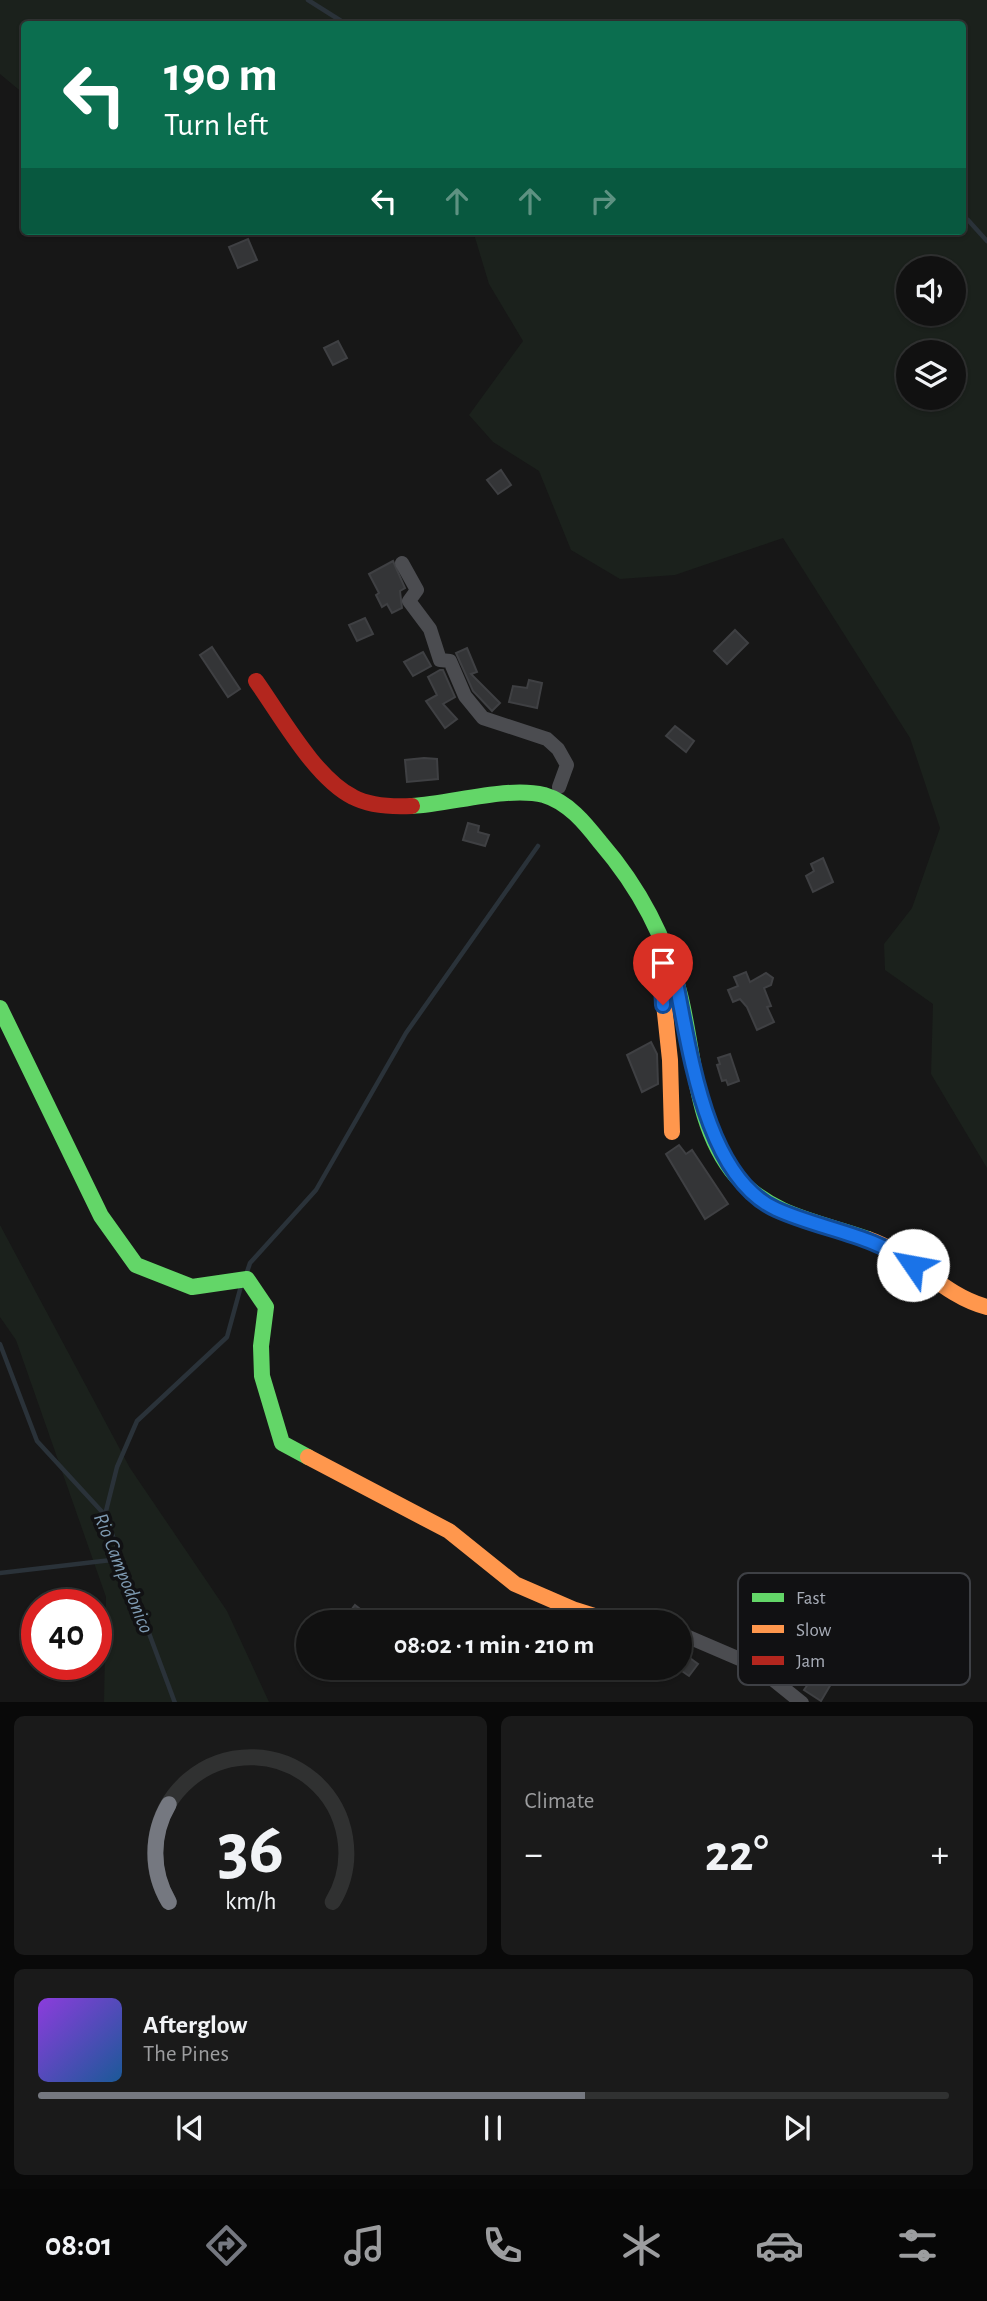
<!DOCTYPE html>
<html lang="en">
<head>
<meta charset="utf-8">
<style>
	:root { --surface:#111; --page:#1a1a1a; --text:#f1f3f6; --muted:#9c9d9f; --line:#303131; --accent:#757880 }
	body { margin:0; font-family:"Alegreya Sans",sans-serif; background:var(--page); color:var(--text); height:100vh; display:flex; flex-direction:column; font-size:26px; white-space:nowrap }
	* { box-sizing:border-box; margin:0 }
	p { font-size:23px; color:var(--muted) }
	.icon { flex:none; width:38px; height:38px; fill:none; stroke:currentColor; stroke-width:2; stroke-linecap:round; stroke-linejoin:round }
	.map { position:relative; height:1702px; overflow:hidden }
	.drawer { display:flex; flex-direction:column; gap:14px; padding:14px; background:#090909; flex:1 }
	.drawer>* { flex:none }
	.top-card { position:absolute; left:21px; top:21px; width:945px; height:214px; border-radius:7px; box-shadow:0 2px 5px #0004,0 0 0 2px var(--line); background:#0b6e4f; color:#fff; overflow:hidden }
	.controls { position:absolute; left:896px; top:256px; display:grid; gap:14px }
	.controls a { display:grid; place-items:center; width:70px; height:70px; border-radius:50%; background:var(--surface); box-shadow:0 2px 5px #0004,0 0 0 2px var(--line); font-size:35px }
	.speed { position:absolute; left:21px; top:1589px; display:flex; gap:14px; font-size:35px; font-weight:700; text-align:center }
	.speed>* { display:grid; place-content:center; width:91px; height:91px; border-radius:50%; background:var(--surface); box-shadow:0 2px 5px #0004,0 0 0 2px var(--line); line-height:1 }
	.speed .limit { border:10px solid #d22; background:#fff; color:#111 }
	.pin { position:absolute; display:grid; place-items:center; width:60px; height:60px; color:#fff; margin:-72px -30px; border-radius:50% 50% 50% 0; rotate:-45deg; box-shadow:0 0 7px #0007 }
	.pin .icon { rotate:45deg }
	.me { position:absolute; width:77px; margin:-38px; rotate:303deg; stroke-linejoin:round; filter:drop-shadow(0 0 5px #0008) }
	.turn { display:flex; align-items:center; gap:24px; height:147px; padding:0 28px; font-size:32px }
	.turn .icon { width:91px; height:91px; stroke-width:2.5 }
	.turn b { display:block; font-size:49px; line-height:60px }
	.lanes { display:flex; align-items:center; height:66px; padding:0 28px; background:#0003; justify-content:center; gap:35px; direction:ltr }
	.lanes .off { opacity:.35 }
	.big { font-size:52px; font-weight:700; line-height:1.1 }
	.drawer .card { flex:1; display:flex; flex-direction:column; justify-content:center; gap:10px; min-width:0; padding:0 24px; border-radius:10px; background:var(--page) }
	.drawer .dial { align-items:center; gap:0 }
	.dial svg { height:182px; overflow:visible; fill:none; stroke:var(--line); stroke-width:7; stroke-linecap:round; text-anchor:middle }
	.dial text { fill:var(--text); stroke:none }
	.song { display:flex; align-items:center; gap:21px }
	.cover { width:84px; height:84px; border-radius:10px; background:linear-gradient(135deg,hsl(270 70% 55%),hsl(210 70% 35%)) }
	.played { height:7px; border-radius:4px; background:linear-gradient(90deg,var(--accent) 60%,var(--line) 60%) }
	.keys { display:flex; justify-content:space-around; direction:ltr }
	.heat { display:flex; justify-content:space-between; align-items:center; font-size:38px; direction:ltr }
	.drawer .tiles { flex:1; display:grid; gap:14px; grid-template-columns:1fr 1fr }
	.card:last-child { grid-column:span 2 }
	.trip { position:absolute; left:296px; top:1610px; width:396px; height:70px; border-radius:35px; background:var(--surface); box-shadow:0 2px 5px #0004,0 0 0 2px var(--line); font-weight:700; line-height:70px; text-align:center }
	.menu { display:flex; height:112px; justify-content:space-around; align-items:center; background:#070707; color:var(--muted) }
	.menu .icon { width:49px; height:49px }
	.menu .on { color:var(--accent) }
	.menu b { font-size:32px; color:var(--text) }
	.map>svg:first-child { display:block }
</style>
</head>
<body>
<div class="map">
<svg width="987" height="1703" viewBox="0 0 987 1703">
	<rect width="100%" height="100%" fill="#171717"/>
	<!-- green -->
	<g fill="#1b211c" fill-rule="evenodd">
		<path d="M0 0H987V1168L931 1074 933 1004 885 970 884 944 912 908 940 828 910 738 783 538 675 575 620 579 571 550 539 471 493 442 469 415 523 341 489 284 473 231H962V24H24V94L0 74ZM908 268H954V313H908ZM908 352H954V397H908Z"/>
		<path d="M0 1225 130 1468 227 1611 269 1702H104L106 1597 16 1340 0 1317Z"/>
	</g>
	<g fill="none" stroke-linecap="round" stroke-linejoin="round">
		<!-- stream -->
		<g stroke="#2a3239" stroke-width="4.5">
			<path d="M308 0 346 24"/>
			<path d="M968 220 987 241"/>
			<path d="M246 1275 250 1263 316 1190 406 1033 538 846"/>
			<path d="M0 1344 37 1441 105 1515 175 1703"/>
			<path d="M105 1515 117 1467 137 1421 227 1337 241 1286"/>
			<path d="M0 1573 120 1559"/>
		</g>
	</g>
	<!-- building -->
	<g fill="#343537" stroke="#3f4043" stroke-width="2">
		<path d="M248 239 257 260 238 268 229 247Z"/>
		<path d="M338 341 347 358 333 365 324 348Z"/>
		<path d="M501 470 511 485 498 494 487 480Z"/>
		<path d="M393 561 405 588 400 591 402 608 392 613 387 604 382 607 376 595 379 593 369 574Z"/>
		<path d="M365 618 373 634 357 641 349 625Z"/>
		<path d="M735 630 748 643 727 664 714 651Z"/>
		<path d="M212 647 240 689 228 697 200 655Z"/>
		<path d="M467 648 477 672 471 674 500 703 492 711 473 691 456 653Z"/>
		<path d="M423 652 431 666 413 676 404 662Z"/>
		<path d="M440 670H443L455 697 443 704 457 719 445 728 426 701 437 695 428 677Z"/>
		<path d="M529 680 542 683 537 708 509 702 513 686 527 688Z"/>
		<path d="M675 726 694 741 686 752 666 736Z"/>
		<path d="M424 758 437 759 438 779 407 782 405 760Z"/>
		<path d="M468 823 479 826 478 832 489 835 485 846 463 840Z"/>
		<path d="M823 858 833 882 813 892 806 876 814 871 811 864Z"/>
		<path d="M746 972 750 982 766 973 773 978 771 985 764 988 771 1006 767 1007 774 1022 757 1030 747 1007 740 999 733 1002 728 990 738 986 734 977Z"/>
		<path d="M651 1042 657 1054 658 1084 642 1092 627 1055Z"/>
		<path d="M730 1054 739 1081 728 1085 726 1080 722 1081 717 1065 720 1064 718 1058Z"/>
		<path d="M679 1145 686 1154 692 1150 728 1204 705 1219 666 1154Z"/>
		<path d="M355 1605 377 1622H342Z"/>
		<path d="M679 1650 698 1664 689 1676 679 1669Z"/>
		<path d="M815 1674 831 1684 821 1701 804 1690Z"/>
	</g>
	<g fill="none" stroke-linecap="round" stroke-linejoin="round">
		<!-- street -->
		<g stroke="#4b4c50" stroke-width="14">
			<path d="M402 563 417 590 409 601 430 629 440 660 450 661 465 696 483 718 547 739 558 749 567 765 559 787"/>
			<path d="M679 1633 756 1666 802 1703"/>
		</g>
		<!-- fast -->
		<g stroke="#63d668" stroke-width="16">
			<path d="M412 806C451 804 507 786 544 795 568 802 585 823 600 842 638 886 666 938 680 995 695 1054 694 1127 736 1176 771 1216 820 1222 868 1239"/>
			<path d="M0 1008 101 1216 136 1265 192 1287 247 1279 266 1307 261 1346 262 1376 282 1443 308 1457"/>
		</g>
		<!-- slow -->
		<g stroke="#ff974d" stroke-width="16">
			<path d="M672 1132 670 1060 662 985 673 967"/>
			<path d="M868 1239C913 1254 941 1295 987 1307"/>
			<path d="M308 1457 449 1531 515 1584 575 1610 613 1622"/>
		</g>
		<!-- jam -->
		<path stroke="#b3261e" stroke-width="16" d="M256 681C281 716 315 778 353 797 370 806 393 807 412 806"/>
	</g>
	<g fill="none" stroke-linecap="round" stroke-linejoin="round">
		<defs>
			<path id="route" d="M663 1005 662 985 673 968C689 1040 702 1175 776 1209 822 1230 873 1234 913 1265"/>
		</defs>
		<!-- route casing -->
		<use href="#route" stroke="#114b97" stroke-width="18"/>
		<!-- route -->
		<use href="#route" stroke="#1a73e8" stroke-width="12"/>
	</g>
	<g text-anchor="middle" stroke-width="7" stroke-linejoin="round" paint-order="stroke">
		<!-- water labels -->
		<g font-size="21" font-style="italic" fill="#7f9bb3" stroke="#111113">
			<text transform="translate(124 1573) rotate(68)" y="7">Rio Campodonico</text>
		</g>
	</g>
	<!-- legend -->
	<rect x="738" y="1573" width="232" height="112" rx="10" fill="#111113" stroke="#3e4045" stroke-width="2"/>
	<rect x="752" y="1593" width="32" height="9" fill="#63d668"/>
	<rect x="752" y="1625" width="32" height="8" fill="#ff974d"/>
	<rect x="752" y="1656" width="32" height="9" fill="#b3261e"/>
	<g font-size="19" fill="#a8adb8">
		<text x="796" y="1604">Fast</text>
		<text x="796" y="1636">Slow</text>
		<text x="796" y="1667">Jam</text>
	</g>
</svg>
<div class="controls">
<a><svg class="icon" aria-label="sound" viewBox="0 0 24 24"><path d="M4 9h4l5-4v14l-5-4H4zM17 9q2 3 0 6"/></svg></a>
<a><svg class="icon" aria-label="layers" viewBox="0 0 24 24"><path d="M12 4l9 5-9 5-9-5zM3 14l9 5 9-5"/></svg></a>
</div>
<div class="speed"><div class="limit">40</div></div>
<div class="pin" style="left:663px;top:1005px;background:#d93025"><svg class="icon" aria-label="arrive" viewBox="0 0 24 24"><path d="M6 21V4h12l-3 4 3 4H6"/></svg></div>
<svg class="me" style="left:913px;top:1265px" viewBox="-20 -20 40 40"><circle r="19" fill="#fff"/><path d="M0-13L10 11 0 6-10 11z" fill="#1a73e8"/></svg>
<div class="trip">08:02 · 1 min · 210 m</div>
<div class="top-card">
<div class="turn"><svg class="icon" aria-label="left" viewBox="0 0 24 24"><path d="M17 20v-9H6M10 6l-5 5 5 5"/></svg><div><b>190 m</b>Turn left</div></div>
<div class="lanes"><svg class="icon" aria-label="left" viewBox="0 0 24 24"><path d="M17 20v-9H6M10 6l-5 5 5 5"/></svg><svg class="icon off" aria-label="ahead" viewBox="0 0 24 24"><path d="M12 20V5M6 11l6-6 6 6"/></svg><svg class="icon off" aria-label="ahead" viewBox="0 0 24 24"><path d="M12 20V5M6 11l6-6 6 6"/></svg><svg class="icon off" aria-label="right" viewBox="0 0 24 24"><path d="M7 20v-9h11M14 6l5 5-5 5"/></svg></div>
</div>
</div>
<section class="drawer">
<div class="tiles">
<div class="card dial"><svg viewBox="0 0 100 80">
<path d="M14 69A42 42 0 1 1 86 69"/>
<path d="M14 69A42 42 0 0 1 14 26" stroke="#757880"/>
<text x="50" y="56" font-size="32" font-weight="700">36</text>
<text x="50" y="72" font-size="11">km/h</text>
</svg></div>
<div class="card"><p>Climate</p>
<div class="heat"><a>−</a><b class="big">22°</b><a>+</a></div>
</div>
<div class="card">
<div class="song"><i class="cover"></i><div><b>Afterglow</b><p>The Pines</p></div></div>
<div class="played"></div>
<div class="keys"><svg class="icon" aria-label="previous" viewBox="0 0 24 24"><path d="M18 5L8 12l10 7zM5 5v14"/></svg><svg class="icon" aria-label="pause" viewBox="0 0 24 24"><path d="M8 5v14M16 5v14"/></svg><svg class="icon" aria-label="next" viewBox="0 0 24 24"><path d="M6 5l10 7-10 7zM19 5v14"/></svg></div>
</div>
</div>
</section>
<nav class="menu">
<b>08:01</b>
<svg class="icon on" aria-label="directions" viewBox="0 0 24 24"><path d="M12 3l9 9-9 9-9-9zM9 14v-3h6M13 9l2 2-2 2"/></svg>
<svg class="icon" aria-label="music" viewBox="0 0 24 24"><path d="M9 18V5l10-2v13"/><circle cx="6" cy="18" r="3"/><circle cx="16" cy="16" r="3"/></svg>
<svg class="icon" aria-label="phone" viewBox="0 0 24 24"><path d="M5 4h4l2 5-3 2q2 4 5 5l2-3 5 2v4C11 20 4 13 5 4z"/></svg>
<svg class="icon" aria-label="climate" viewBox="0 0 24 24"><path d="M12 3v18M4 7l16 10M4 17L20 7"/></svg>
<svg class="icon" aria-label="car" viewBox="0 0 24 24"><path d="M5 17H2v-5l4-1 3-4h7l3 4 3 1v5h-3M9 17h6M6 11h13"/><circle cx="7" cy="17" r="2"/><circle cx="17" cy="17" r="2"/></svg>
<svg class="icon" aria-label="filters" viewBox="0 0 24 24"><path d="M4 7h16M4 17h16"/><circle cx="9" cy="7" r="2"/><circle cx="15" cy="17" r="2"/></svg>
</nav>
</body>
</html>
